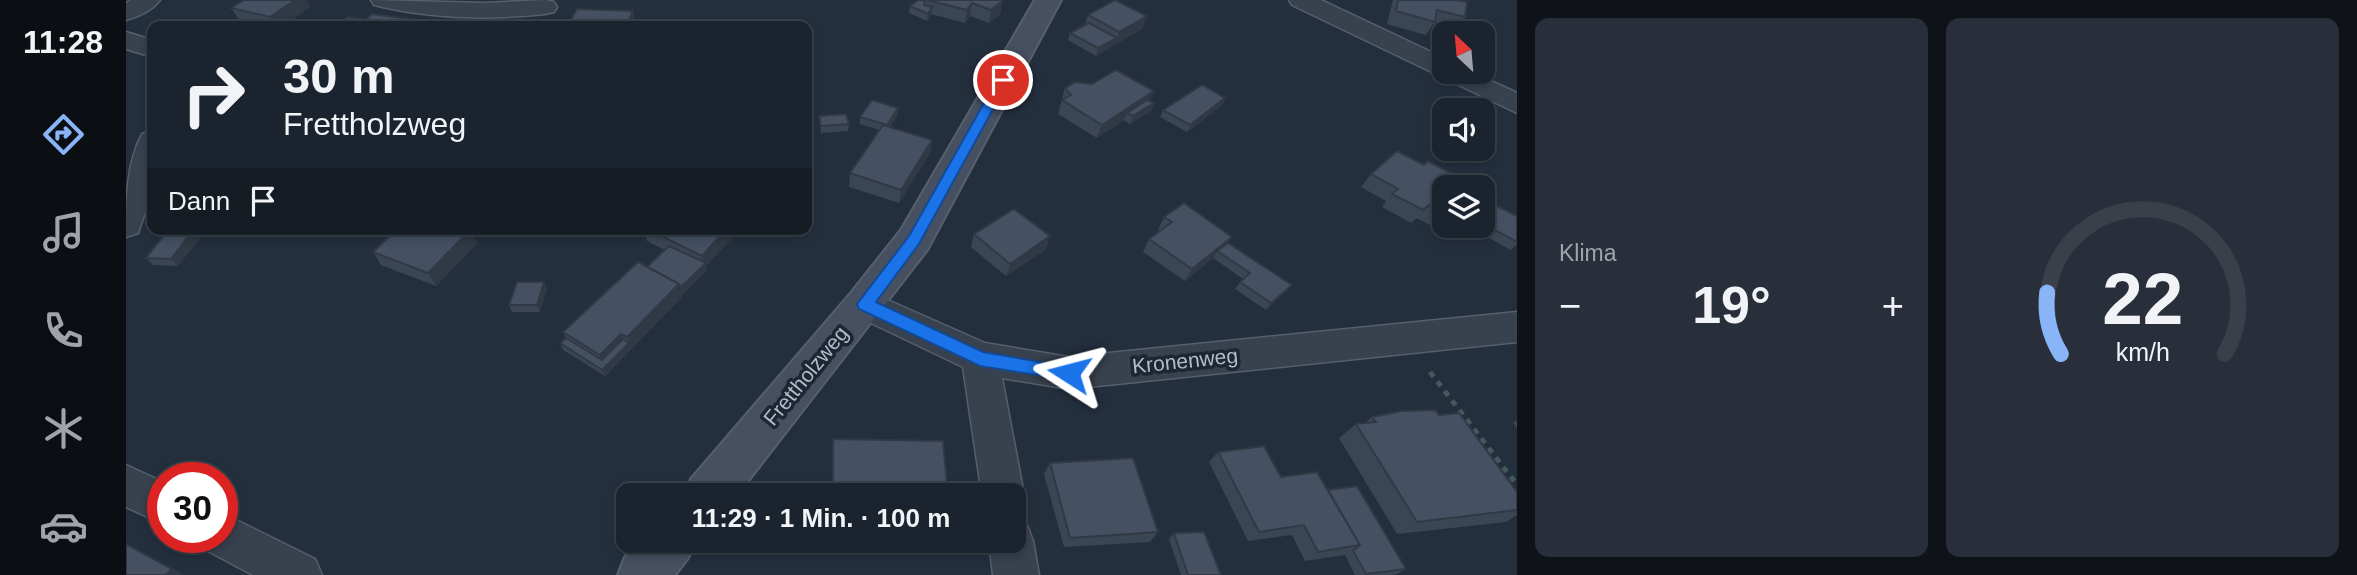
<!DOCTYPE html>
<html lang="de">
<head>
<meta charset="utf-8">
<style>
	:root { --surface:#1b232e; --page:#282f3a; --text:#f1f3f6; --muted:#a0a4aa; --line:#39404a; --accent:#8ab4f8 }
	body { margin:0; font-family:Helvetica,sans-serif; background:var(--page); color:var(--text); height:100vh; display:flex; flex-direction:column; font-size:26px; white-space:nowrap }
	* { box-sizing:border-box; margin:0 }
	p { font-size:23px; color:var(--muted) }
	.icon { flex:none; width:38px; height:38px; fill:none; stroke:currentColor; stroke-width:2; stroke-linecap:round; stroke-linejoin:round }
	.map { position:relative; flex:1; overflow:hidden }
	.drawer { display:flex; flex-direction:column; gap:18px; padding:18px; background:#0f1319; width:840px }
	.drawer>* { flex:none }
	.top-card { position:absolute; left:21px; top:21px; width:665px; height:214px; border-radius:14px; box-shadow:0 4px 10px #0003,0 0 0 2px var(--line); background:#1b232e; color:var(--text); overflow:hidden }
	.needle { width:46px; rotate:334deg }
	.fabs { position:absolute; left:1306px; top:21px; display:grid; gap:14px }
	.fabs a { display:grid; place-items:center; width:63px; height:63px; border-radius:14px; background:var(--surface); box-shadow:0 4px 10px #0003,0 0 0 2px var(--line); font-size:35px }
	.speed { position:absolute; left:21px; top:462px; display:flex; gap:14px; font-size:35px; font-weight:700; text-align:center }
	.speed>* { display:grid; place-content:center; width:91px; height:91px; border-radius:50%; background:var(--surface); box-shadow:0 4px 10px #0003,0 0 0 2px var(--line); line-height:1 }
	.speed .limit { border:10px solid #d22; background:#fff; color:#111 }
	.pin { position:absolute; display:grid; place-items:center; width:60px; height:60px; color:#fff; margin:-30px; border:4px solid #fff; border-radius:50%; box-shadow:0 2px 7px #0007 }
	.me { position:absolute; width:77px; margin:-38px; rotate:279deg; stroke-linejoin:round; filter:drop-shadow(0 0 5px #0008) }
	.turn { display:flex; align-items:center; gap:24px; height:147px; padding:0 21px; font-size:32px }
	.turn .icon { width:91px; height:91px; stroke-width:2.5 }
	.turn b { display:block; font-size:49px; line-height:60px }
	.then { display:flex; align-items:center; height:66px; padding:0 21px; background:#0003; gap:14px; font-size:26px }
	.big { font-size:52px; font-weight:800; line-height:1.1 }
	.drawer .widget { flex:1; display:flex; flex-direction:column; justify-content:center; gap:10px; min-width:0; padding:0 24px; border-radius:14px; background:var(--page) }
	.drawer .dial { align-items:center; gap:0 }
	.dial svg { height:182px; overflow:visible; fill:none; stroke:var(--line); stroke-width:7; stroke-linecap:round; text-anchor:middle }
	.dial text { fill:var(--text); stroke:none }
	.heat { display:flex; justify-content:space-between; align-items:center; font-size:38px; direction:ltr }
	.drawer .tiles { flex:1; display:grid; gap:18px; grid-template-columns:repeat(2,1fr) }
	.trip { position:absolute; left:490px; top:483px; width:410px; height:70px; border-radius:14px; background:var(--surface); box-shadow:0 4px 10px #0003,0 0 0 2px var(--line); font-weight:800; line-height:70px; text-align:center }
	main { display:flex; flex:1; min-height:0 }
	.menu { display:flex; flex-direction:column; width:126px; justify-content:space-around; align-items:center; background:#0b0e12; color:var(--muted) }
	.menu .icon { width:49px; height:49px }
	.menu .selected { color:var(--accent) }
	.menu b { font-size:32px; color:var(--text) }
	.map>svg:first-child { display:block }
</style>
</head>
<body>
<main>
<nav class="menu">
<b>11:28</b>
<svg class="icon selected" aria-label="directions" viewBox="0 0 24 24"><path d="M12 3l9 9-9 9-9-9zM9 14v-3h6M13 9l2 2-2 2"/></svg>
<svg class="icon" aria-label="music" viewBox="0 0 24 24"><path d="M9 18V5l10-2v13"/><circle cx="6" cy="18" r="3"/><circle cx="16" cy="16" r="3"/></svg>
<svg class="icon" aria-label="phone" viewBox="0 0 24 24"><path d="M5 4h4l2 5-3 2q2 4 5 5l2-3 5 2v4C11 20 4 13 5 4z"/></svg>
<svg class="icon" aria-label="climate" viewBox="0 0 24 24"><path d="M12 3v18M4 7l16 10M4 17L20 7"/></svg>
<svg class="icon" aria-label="car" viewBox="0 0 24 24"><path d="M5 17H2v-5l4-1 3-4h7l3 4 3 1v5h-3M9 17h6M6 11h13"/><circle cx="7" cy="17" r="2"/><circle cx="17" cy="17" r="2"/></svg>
</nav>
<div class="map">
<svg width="1391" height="575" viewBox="0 0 1391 575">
	<rect width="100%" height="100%" fill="#242f3e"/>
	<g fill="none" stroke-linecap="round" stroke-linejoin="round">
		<defs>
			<g id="street">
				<path d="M5 0H34C27 10 12 17 0 20V3Z"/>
				<path d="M245 0 358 3 420 0 428 2 431 7 428 12 419 14C362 20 305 19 248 5Z"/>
				<path d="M1163 0H1195L1318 58V72H1346L1391 93V113L1166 5Z"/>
				<path d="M0 32 26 40V57L0 49Z"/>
				<path d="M26 131V191L12 233 0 237C0 202 0 165 16 134Z"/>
				<path d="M739 290 859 343 943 357 1391 312V342L943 389 876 378 898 495 892 509 887 511V495H856L837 367 726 314 721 304 726 294Z"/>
				<path d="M0 465 37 482V524L0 507Z"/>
				<path d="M96 513 189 559 196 575H127L80 550 75 537H96Z"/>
				<path d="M887 520 901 525 907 541 913 575H867L863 541H887Z"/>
			</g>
			<g id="secondary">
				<path d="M909 0H935L801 250 611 495H559L565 479 725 293 775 230Z"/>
				<path d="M513 541H569L562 558 549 575H492L499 557Z"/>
			</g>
		</defs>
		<!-- street casing -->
		<use href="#street" stroke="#565f6c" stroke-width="3"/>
		<!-- secondary casing -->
		<use href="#secondary" stroke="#565f6c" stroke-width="4"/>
		<!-- path -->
		<path stroke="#44595c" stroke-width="5" stroke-dasharray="6 6" stroke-linecap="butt" d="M1304 372 1391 485"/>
		<!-- street -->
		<use href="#street" fill="#38414e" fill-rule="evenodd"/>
		<!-- secondary -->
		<use href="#secondary" fill="#465061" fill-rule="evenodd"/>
	</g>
	<!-- wall -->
	<g fill="#3b4654">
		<path d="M118 0H180L184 7 158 26H136L114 21 105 8Z"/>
		<path d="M792 0 876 1 874 14 863 23 844 16 839 23 805 14 801 21 783 13 784 6Z"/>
		<path d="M1267 0H1330L1339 17 1330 30 1307 24 1300 35 1261 24Z"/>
		<path d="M962 15 1016 29 970 56 942 40 944 33 959 25Z"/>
		<path d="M939 88 1024 101 1028 103 1025 111 1004 124 998 120 971 138 932 114Z"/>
		<path d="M1099 98 1096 105 1061 132 1034 117 1037 110Z"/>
		<path d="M772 115 764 127 806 140 804 153 773 203 723 187 724 173 754 130 734 124V117Z"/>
		<path d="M693 116 723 124 722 131 695 133Z"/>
		<path d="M1245 174 1318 187V226H1328L1320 234 1291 218 1285 223 1256 207 1260 201 1235 187Z"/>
		<path d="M1356 206 1391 216V244L1385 250 1341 226H1356Z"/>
		<path d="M1038 217 1106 237 1102 243 1166 285 1160 291 1140 310 1109 289 1117 279 1087 258 1059 281 1017 252 1023 239 1034 231 1032 230Z"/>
		<path d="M43 229H77L79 231 52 266 27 265 20 258Z"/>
		<path d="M518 229H605L607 237 580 266 581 270 556 295V297L479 376 437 350 434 343 440 338 437 332 521 267 539 250 521 241Z"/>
		<path d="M848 234 924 236 920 249 880 276 845 247Z"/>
		<path d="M351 243 310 286 255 265 247 252Z"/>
		<path d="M421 289 414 312H386L383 305Z"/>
		<path d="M1313 415 1391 492V515L1380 522 1271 534 1213 438 1230 424 1239 423 1246 417Z"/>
		<path d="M1391 420V429L1387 423Z"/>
		<path d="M1092 452 1155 477 1202 490 1280 569 1271 574 1265 575H1229L1219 555 1179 561 1166 535 1122 541 1083 462Z"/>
		<path d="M924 463 1032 532 1024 542 938 547 918 474Z"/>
		<path d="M1048 533 1095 575H1055L1043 539Z"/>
		<path d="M707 541H752L751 546 707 545Z"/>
	</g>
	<!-- shaded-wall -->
	<g fill="#303945">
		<path d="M169 0H180L184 7 158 26H150L144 17Z"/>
		<path d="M876 1 874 14 863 23 865 10Z"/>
		<path d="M846 3 844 16 839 23 841 10Z"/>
		<path d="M806 7 805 14 801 21 802 14Z"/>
		<path d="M507 11 510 24 509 26H500Z"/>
		<path d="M1021 16 1016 29 970 56 972 48 991 38 993 32Z"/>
		<path d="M284 19 287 26H277Z"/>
		<path d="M1028 91 1022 105 1001 113 998 120 971 138 976 125Z"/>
		<path d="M1099 98 1096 105 1061 132 1064 125Z"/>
		<path d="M1028 103 1025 111 1004 124 1007 116Z"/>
		<path d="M772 108V115L760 132 761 125Z"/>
		<path d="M806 140 804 153 773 203 775 190Z"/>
		<path d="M68 229H77L79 231 52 266 45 259Z"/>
		<path d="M600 229H605L607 237 580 266 581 270 556 295V297L479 376 476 370 503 343 501 337 553 284 578 265 576 256Z"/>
		<path d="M344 230 351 243 310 286 302 273Z"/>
		<path d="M924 236 920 249 880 276 884 264Z"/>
		<path d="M1106 237 1098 249 1091 251 1087 258 1059 281 1066 269Z"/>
		<path d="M418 282 421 289 414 312 411 305Z"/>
		<path d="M1166 285 1160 291 1140 310 1145 303Z"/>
		<path d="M495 334 499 346 479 367 474 355Z"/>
		<path d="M0 543 58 575H40Z"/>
	</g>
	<!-- building -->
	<g fill="#455162" stroke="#303945" stroke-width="2">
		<path d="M118 0H169L144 17 105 8Z"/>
		<path d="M792 0H799L798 5 806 7 802 14 784 6Z"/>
		<path d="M801 0H874L876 1 865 10 846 3 841 10Z"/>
		<path d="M989 0 1021 16 993 32 962 15Z"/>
		<path d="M1272 0H1330L1341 2 1339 17 1311 10 1309 22 1270 11Z"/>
		<path d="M451 9 507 11 500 26H441Z"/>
		<path d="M246 14 284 19 277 26H233Z"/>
		<path d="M222 17 240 20 233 26H212Z"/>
		<path d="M963 23 991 38 972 48 944 33Z"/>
		<path d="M990 70 1028 91 976 125 936 100 945 95 939 88 949 82 966 84Z"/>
		<path d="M1076 85 1099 98 1064 125 1037 110Z"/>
		<path d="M746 100 772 108 761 125 734 117Z"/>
		<path d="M1021 100 1028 103 1007 116 1001 113Z"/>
		<path d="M720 114 723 124 695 126 693 116Z"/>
		<path d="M757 125 806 140 775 190 724 173Z"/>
		<path d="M1271 151 1298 165 1302 161 1332 177 1322 187H1318V213L1303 205 1297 210 1266 194 1272 189 1245 174Z"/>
		<path d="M1361 201 1391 216V242L1356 223V206Z"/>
		<path d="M1058 203 1106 237 1066 269 1023 239 1046 222 1038 217Z"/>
		<path d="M888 209 924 236 884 264 848 234Z"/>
		<path d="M43 229H68L45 259 20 258Z"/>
		<path d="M271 229H341L344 230 302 273 247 252Z"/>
		<path d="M521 229H600L576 256Z"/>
		<path d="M1102 243 1166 285 1145 303 1114 282 1124 273 1091 251Z"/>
		<path d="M543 246 580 263 554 288 553 284 521 267Z"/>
		<path d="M512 262 553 284 501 337 495 334 474 355 437 332Z"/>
		<path d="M391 282H418L411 305H383Z"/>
		<path d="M440 338 476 360 497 339 503 343 476 370 434 343Z"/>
		<path d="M1309 410 1313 415 1333 413 1391 492V510L1291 522 1230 424 1250 422 1246 417 1276 411Z"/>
		<path d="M707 439 817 441 822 495H707Z"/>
		<path d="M1138 446 1155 477 1191 472 1234 545 1192 552 1178 525 1133 532 1092 452Z"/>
		<path d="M1007 458 1032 532 944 538 924 463Z"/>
		<path d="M1231 486 1280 569 1240 574 1227 551 1234 545 1202 490Z"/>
		<path d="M1078 532 1095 575H1062L1048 533Z"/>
		<path d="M0 544 46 569 40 575H0Z"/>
	</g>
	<!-- route -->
	<path fill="#1a73e8" stroke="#114b97" stroke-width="2" d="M877 76 883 80 793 244 750 302 857 352 949 368 952 373 949 378 943 380 854 366 733 309 731 304 783 236 871 80Z"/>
	<g text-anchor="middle" stroke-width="7" stroke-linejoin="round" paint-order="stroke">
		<!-- street labels -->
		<g font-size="21" fill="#b4bcc9" stroke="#1d2633">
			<text transform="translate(1059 361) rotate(-6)" y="7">Kronenweg</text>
			<text transform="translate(680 376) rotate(-51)" y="7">Frettholzweg</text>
		</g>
	</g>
</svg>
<div class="fabs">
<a><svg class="needle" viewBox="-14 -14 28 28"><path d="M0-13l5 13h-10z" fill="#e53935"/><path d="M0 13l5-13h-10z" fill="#a0a4aa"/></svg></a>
<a><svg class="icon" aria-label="sound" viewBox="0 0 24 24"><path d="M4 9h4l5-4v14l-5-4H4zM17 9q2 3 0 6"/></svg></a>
<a><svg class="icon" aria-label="layers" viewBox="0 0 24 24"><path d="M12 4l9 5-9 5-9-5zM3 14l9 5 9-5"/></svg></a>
</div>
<div class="speed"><div class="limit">30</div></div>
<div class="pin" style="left:877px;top:80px;background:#d93025"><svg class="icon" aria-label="arrive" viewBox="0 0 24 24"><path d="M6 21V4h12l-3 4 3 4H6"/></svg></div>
<svg class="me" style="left:943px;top:373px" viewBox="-20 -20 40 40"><path d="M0-17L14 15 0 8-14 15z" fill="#1a73e8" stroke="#fff" stroke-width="4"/></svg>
<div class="trip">11:29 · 1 Min. · 100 m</div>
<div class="top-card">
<div class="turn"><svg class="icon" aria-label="right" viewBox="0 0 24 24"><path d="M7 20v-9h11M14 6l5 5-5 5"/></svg><div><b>30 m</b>Frettholzweg</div></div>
<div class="then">Dann<svg class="icon" aria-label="arrive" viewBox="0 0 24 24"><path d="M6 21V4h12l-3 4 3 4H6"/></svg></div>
</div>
</div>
<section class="drawer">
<div class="tiles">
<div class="widget"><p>Klima</p>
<div class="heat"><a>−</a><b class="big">19°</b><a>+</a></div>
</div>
<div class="widget dial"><svg viewBox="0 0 100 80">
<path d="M14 69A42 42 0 1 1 86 69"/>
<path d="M14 69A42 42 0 0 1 8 42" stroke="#8ab4f8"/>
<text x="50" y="56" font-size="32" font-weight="700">22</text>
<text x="50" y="72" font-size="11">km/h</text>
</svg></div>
</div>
</section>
</main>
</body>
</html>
